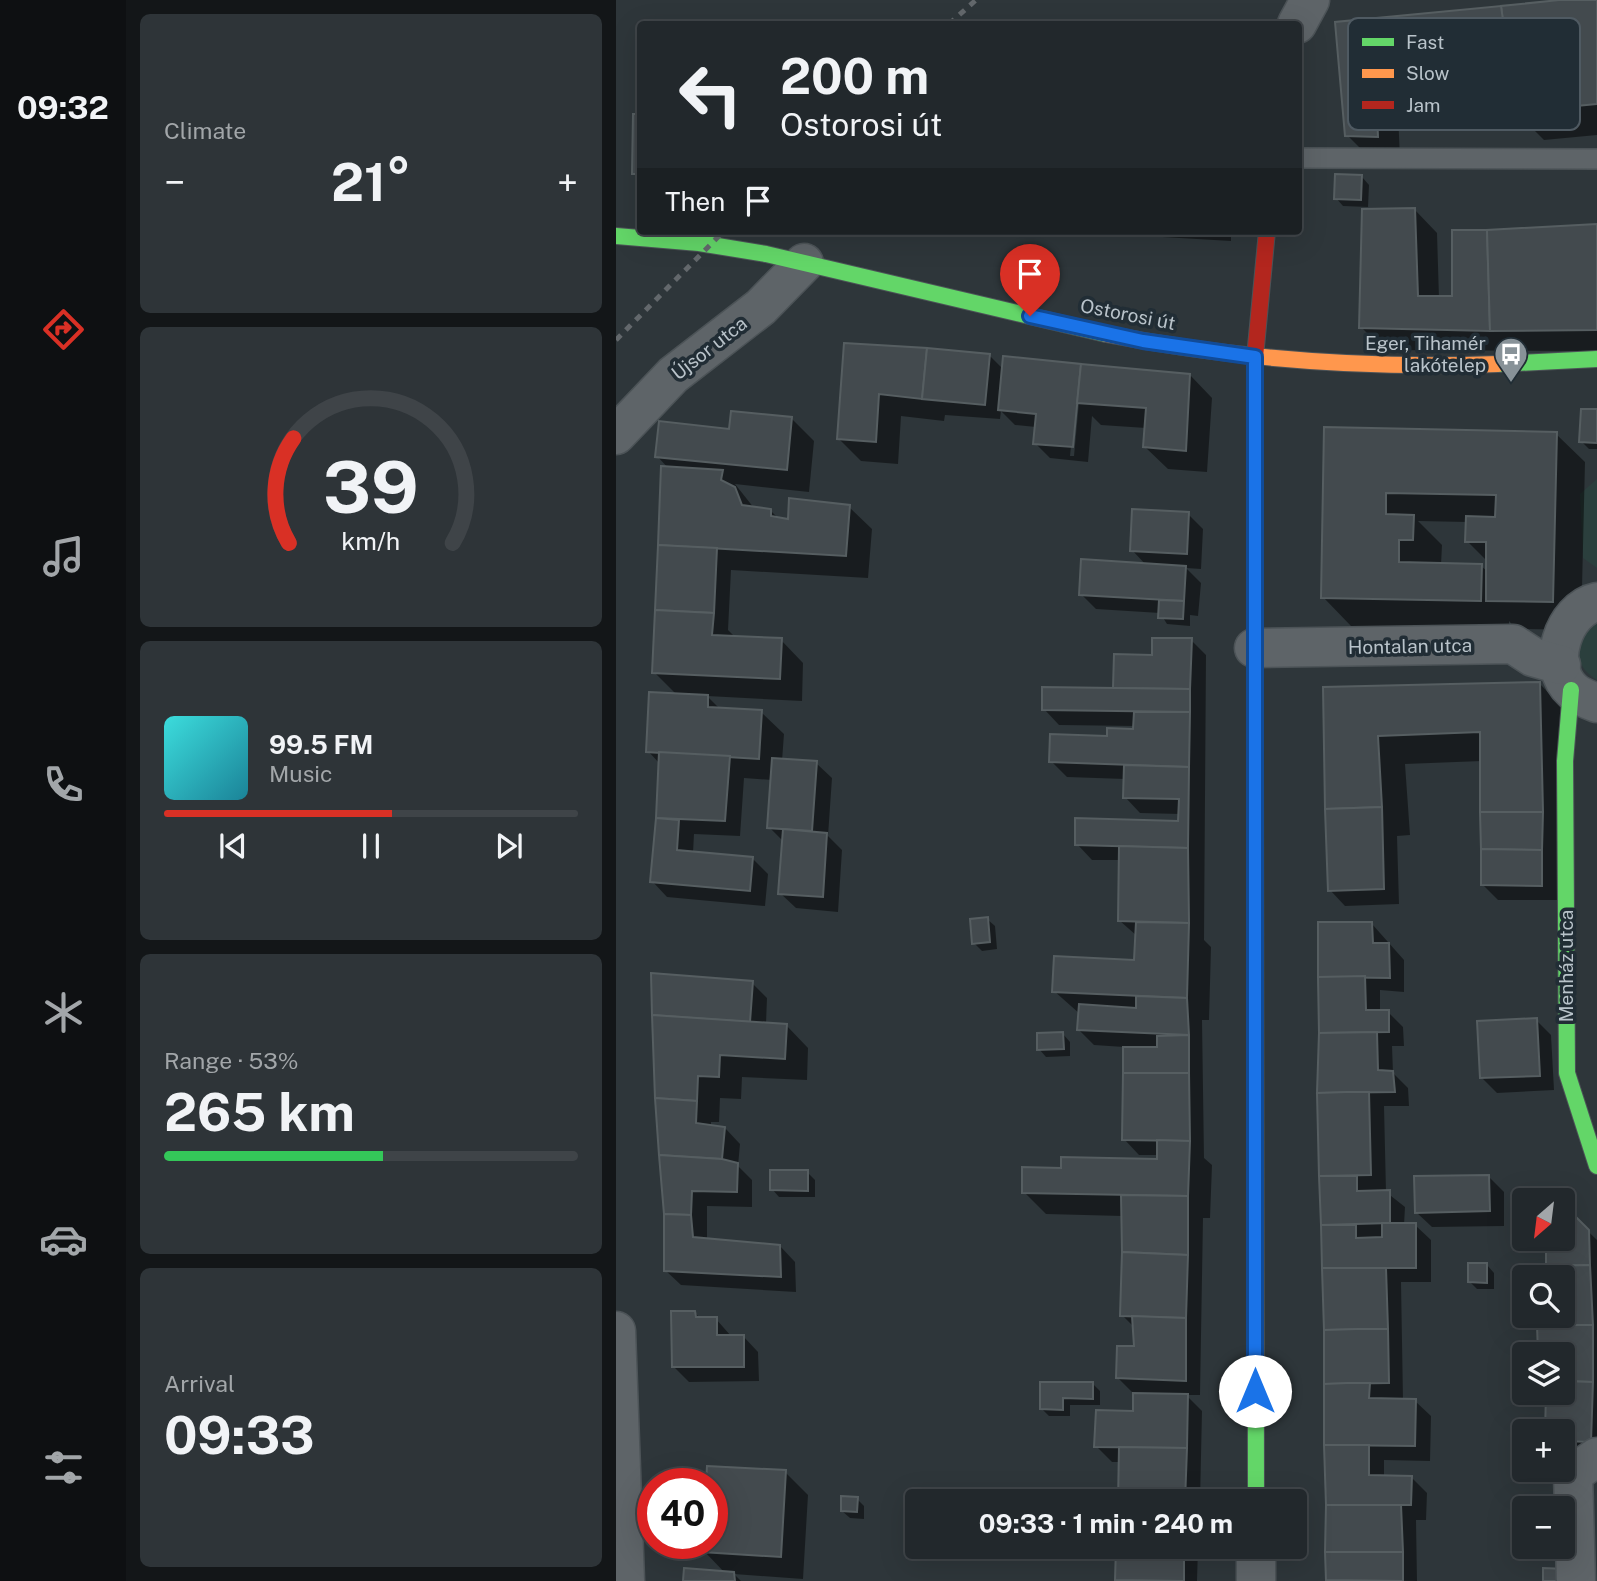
<!DOCTYPE html>
<html lang="en">
<head>
<meta charset="utf-8">
<style>
	:root { --surface:#22282c; --page:#2e3438; --text:#f1f3f6; --muted:#a2a6a9; --line:#3f4448; --accent:#d93025 }
	body { margin:0; font-family:"Public Sans",sans-serif; background:var(--page); color:var(--text); height:100vh; display:flex; flex-direction:column; font-size:26px; white-space:nowrap }
	* { box-sizing:border-box; margin:0 }
	p { font-size:23px; color:var(--muted) }
	.icon { flex:none; width:38px; height:38px; fill:none; stroke:currentColor; stroke-width:2; stroke-linecap:round; stroke-linejoin:round }
	.map { position:relative; flex:1; overflow:hidden }
	.panel { display:flex; flex-direction:column; gap:14px; padding:14px; background:#131618; width:490px }
	.panel>* { flex:none }
	.top-card { position:absolute; left:21px; top:21px; width:665px; height:214px; border-radius:7px; box-shadow:0 7px 28px #0002,0 0 0 2px var(--line); background:#22282c; color:var(--text); overflow:hidden }
	.needle { width:46px; rotate:208deg }
	.tools { position:absolute; left:896px; top:1188px; display:grid; gap:14px }
	.tools a { display:grid; place-items:center; width:63px; height:63px; border-radius:7px; background:var(--surface); box-shadow:0 7px 28px #0002,0 0 0 2px var(--line); font-size:35px }
	.speed { position:absolute; left:21px; top:1468px; display:flex; gap:14px; font-size:35px; font-weight:700; text-align:center }
	.speed>* { display:grid; place-content:center; width:91px; height:91px; border-radius:50%; background:var(--surface); box-shadow:0 7px 28px #0002,0 0 0 2px var(--line); line-height:1 }
	.speed .limit { border:10px solid #d22; background:#fff; color:#111 }
	.pin { position:absolute; display:grid; place-items:center; width:60px; height:60px; color:#fff; margin:-72px -30px; border-radius:50% 50% 50% 0; rotate:-45deg; box-shadow:0 0 7px #0007 }
	.pin .icon { rotate:45deg }
	.me { position:absolute; width:77px; margin:-38px; rotate:0deg; stroke-linejoin:round; filter:drop-shadow(0 0 5px #0008) }
	.turn { display:flex; align-items:center; gap:24px; height:147px; padding:0 28px; font-size:32px }
	.turn .icon { width:91px; height:91px; stroke-width:2.5 }
	.turn b { display:block; font-size:49px; line-height:60px }
	.then { display:flex; align-items:center; height:66px; padding:0 28px; background:#0003; gap:14px; font-size:26px }
	.big { font-size:52px; font-weight:700; line-height:1.1 }
	.panel .card { flex:1; display:flex; flex-direction:column; justify-content:center; gap:10px; min-width:0; padding:0 24px; border-radius:10px; background:var(--page) }
	.panel .dial { align-items:center; gap:0 }
	.dial svg { height:182px; overflow:visible; fill:none; stroke:var(--line); stroke-width:7; stroke-linecap:round; text-anchor:middle }
	.dial text { fill:var(--text); stroke:none }
	.song { display:flex; align-items:center; gap:21px }
	.cover { width:84px; height:84px; border-radius:10px; background:linear-gradient(135deg,hsl(180 70% 55%),hsl(190 70% 35%)) }
	.played { height:7px; border-radius:4px; background:linear-gradient(90deg,var(--accent) 55%,var(--line) 55%) }
	.keys { display:flex; justify-content:space-around; direction:ltr }
	.heat { display:flex; justify-content:space-between; align-items:center; font-size:38px; direction:ltr }
	.charge { height:10px; border-radius:5px; background:linear-gradient(90deg,#34c759 53%,var(--line) 0) }
	.trip { position:absolute; left:289px; top:1489px; width:402px; height:70px; border-radius:7px; background:var(--surface); box-shadow:0 7px 28px #0002,0 0 0 2px var(--line); font-weight:700; line-height:70px; text-align:center }
	main { display:flex; flex:1; min-height:0 }
	.dock { display:flex; flex-direction:column; width:126px; justify-content:space-around; align-items:center; background:#0e1012; color:var(--muted) }
	.dock .icon { width:49px; height:49px }
	.dock .current { color:var(--accent) }
	.dock b { font-size:32px; color:var(--text) }
	.map>svg:first-child { display:block }
</style>
</head>
<body>
<main>
<nav class="dock">
<b>09:32</b>
<svg class="icon current" aria-label="directions" viewBox="0 0 24 24"><path d="M12 3l9 9-9 9-9-9zM9 14v-3h6M13 9l2 2-2 2"/></svg>
<svg class="icon" aria-label="music" viewBox="0 0 24 24"><path d="M9 18V5l10-2v13"/><circle cx="6" cy="18" r="3"/><circle cx="16" cy="16" r="3"/></svg>
<svg class="icon" aria-label="phone" viewBox="0 0 24 24"><path d="M5 4h4l2 5-3 2q2 4 5 5l2-3 5 2v4C11 20 4 13 5 4z"/></svg>
<svg class="icon" aria-label="climate" viewBox="0 0 24 24"><path d="M12 3v18M4 7l16 10M4 17L20 7"/></svg>
<svg class="icon" aria-label="car" viewBox="0 0 24 24"><path d="M5 17H2v-5l4-1 3-4h7l3 4 3 1v5h-3M9 17h6M6 11h13"/><circle cx="7" cy="17" r="2"/><circle cx="17" cy="17" r="2"/></svg>
<svg class="icon" aria-label="filters" viewBox="0 0 24 24"><path d="M4 7h16M4 17h16"/><circle cx="9" cy="7" r="2"/><circle cx="15" cy="17" r="2"/></svg>
</nav>
<section class="panel">
<div class="card"><p>Climate</p>
<div class="heat"><a>−</a><b class="big">21°</b><a>+</a></div>
</div>
<div class="card dial"><svg viewBox="0 0 100 80">
<path d="M14 69A42 42 0 1 1 86 69"/>
<path d="M14 69A42 42 0 0 1 16 23" stroke="#d93025"/>
<text x="50" y="56" font-size="32" font-weight="700">39</text>
<text x="50" y="72" font-size="11">km/h</text>
</svg></div>
<div class="card">
<div class="song"><i class="cover"></i><div><b>99.5 FM</b><p>Music</p></div></div>
<div class="played"></div>
<div class="keys"><svg class="icon" aria-label="previous" viewBox="0 0 24 24"><path d="M18 5L8 12l10 7zM5 5v14"/></svg><svg class="icon" aria-label="pause" viewBox="0 0 24 24"><path d="M8 5v14M16 5v14"/></svg><svg class="icon" aria-label="next" viewBox="0 0 24 24"><path d="M6 5l10 7-10 7zM19 5v14"/></svg></div>
</div>
<div class="card"><p>Range · 53%</p><b class="big">265 km</b><div class="charge"></div></div>
<div class="card"><p>Arrival</p><b class="big">09:33</b></div>
</section>
<div class="map">
<svg width="981" height="1581" viewBox="0 0 981 1581">
	<rect width="100%" height="100%" fill="#2e363a"/>
	<!-- green -->
	<g fill="#2b3f3d">
		<path d="M981 479V568L967 558 964 494Z"/>
		<path d="M981 620V680C953 663 959 638 981 620Z"/>
	</g>
	<!-- shadow -->
	<g fill="#0007" fill-rule="evenodd">
		<path d="M959 0H981V135L928 140 899 111 896 84 781 89 784 159 754 158 731 135 720 24Z"/>
		<path d="M19 116H24V180L17 173Z"/>
		<path d="M746 177 753 185 752 207 727 206 720 198Z"/>
		<path d="M799 210 821 233 823 298H838L981 226V351L768 350 745 327Z"/>
		<path d="M508 231H615V241L512 235Z"/>
		<path d="M229 345 373 355 388 370 574 375 596 398 591 472 552 469 529 447 530 428 485 425 476 416 472 462 434 458 419 443 420 427 399 425 385 411 384 419 329 415 328 421 285 416 282 464 245 461 223 439ZM460 399 463 402 458 456H454Z"/>
		<path d="M981 411V449H973L965 441Z"/>
		<path d="M176 419 198 441 193 492 119 484 138 508 154 510 163 519 174 521 233 507 256 529 252 578 115 570 112 630 120 638 165 640 187 663 186 701 91 696 104 709 145 712 168 734 166 761 200 763 216 778 212 836 226 850 222 912 180 908 164 893 168 842 153 827 156 780 128 778 124 836 78 834 77 853 137 859 152 874 149 906 51 897 36 881 44 764 32 751 61 695 38 672 53 469 41 456 115 431Z"/>
		<path d="M710 429 940 434 969 462 965 630 900 629 893 621V629L735 626 707 597ZM802 521 851 522V541L872 562V572L865 566 825 565 826 545Z"/>
		<path d="M572 514 587 529 585 569 570 568 585 583 582 616 574 615V626L551 624 544 613 480 609 465 594 530 565 516 550Z"/>
		<path d="M575 640 590 655 588 940 595 947 593 1020H586L588 1158 596 1165 594 1218H587L584 1395H570L586 1411 584 1502H504L505 1462H496L480 1446 518 1413 517 1393 502 1378 520 1348 519 1328 506 1315V1216L430 1214 408 1192 447 1170 542 1161V1155H523L508 1139V1047L478 1045 463 1030 464 1014 438 991 520 962 521 936 504 921 505 860H476L461 844 564 823V814L524 813 509 797V779L451 777 435 761 519 731V726L443 725 428 709 499 690 537 657Z"/>
		<path d="M923 683 951 712 941 900H882L866 884V761L789 764 794 835 781 836 783 904 729 906 714 890 709 689Z"/>
		<path d="M371 919 379 926 381 949 366 951 358 943Z"/>
		<path d="M756 924 788 960V992L764 990V1012H772L787 1027 788 1046H776L777 1073 792 1088 793 1106H768L770 1192 789 1207 788 1225H799L815 1240V1282H785L787 1400 799 1401 815 1416 814 1461 768 1460V1477H795L811 1493 810 1520H800L801 1581 712 1579 703 1093Z"/>
		<path d="M136 983 151 998 150 1024 170 1025 192 1048 191 1080 126 1077 125 1099 104 1098 103 1122H95V1127L109 1128 124 1144 122 1166 136 1180V1207L91 1206V1240L164 1246 179 1262 180 1292 65 1285 49 1270V1214L41 1098Z"/>
		<path d="M920 1020 935 1035 938 1090 881 1093 866 1078Z"/>
		<path d="M447 1034 454 1042V1056L430 1057 423 1049Z"/>
		<path d="M191 1172 199 1180V1197H163L156 1189Z"/>
		<path d="M872 1176 888 1192V1226L816 1227 800 1212Z"/>
		<path d="M947 1214H954L981 1240V1456L947 1455V1432L932 1393H947V1354H923V1326L934 1327 933 1316H947V1278L932 1249 918 1250 903 1234 902 1215H908V1239H947Z"/>
		<path d="M871 1265 878 1273V1289H861L854 1282Z"/>
		<path d="M79 1313 85 1319H100L115 1336H127L142 1352 143 1381 73 1382 57 1366Z"/>
		<path d="M426 1384H477L484 1391V1405H454V1416H433L426 1409Z"/>
		<path d="M169 1472 192 1495 187 1579 118 1574 125 1581H69L109 1573 88 1551V1544H96V1484H92Z"/>
		<path d="M241 1499 248 1506V1519L234 1518 226 1511Z"/>
		<path d="M503 1547H582L581 1581H502Z"/>
	</g>
	<!-- building -->
	<g fill="#434a4e" stroke="#565e61" stroke-width="2">
		<path d="M943 0H981V104L898 112 885 6Z"/>
		<path d="M885 6 893 61 759 67 762 137 729 136 719 22Z"/>
		<path d="M17 114H24V174H16Z"/>
		<path d="M719 174 746 175 745 200 718 199Z"/>
		<path d="M799 208 802 296H836V230H871L874 331 743 328 746 209Z"/>
		<path d="M981 224V330L874 331 871 230Z"/>
		<path d="M228 343 311 348 306 399 263 394 260 442 221 439Z"/>
		<path d="M311 348 374 354 369 405 306 399Z"/>
		<path d="M387 356 465 364 457 447 417 444 420 414 382 410Z"/>
		<path d="M465 364 574 374 570 451 527 447 530 408 461 403Z"/>
		<path d="M965 409H981V443L963 442Z"/>
		<path d="M115 411 176 417 171 470 39 457 43 421 113 429Z"/>
		<path d="M708 427 941 432 937 602 870 601V542H849L850 516 879 517 880 495 770 493V514L798 515 797 540H783V562L866 564 865 601 705 598Z"/>
		<path d="M45 466 107 470 105 480 119 487 126 505 155 509V516L172 519 173 498 234 505 230 556 42 545Z"/>
		<path d="M516 509 573 512 571 554 514 551Z"/>
		<path d="M42 545 101 548 98 613 39 610Z"/>
		<path d="M465 559 570 566 568 601 463 595Z"/>
		<path d="M543 600 568 601 567 619 542 618Z"/>
		<path d="M39 610 98 613 96 635 166 638 164 679 36 673Z"/>
		<path d="M536 638H576L574 689 497 688 498 654 536 655Z"/>
		<path d="M924 682 927 812H864V732L762 736 766 807 709 809 707 687Z"/>
		<path d="M426 687 574 689V712L426 710Z"/>
		<path d="M33 692 92 695V707L146 710 143 759 30 752Z"/>
		<path d="M518 712H574L573 767 433 762 434 734 491 736V728L517 729Z"/>
		<path d="M43 752 114 756 109 821 40 818Z"/>
		<path d="M156 758 201 761 196 831 151 828Z"/>
		<path d="M508 765 573 767 572 848 459 845V818L562 821 563 799 507 798Z"/>
		<path d="M766 807 768 889 712 891 709 809Z"/>
		<path d="M864 812H927L926 850 865 849Z"/>
		<path d="M40 818 63 820 61 850 137 857 134 891 34 882Z"/>
		<path d="M167 829 211 833 207 897 162 894Z"/>
		<path d="M503 846 572 848 573 923 502 921Z"/>
		<path d="M865 849 926 850V886L865 885Z"/>
		<path d="M372 917 374 942 356 944 354 919Z"/>
		<path d="M520 922 573 923 571 998 436 992 438 956 518 960Z"/>
		<path d="M702 922H756L757 943H773L774 978 702 977Z"/>
		<path d="M35 973 137 981 134 1022 36 1015Z"/>
		<path d="M749 976 750 1010H773V1032L703 1033 702 977Z"/>
		<path d="M520 996 571 998 573 1035 461 1030 463 1004 520 1008Z"/>
		<path d="M36 1015 171 1024 169 1059 104 1055 103 1077 82 1076 81 1101 39 1098Z"/>
		<path d="M921 1018 924 1076 864 1078 861 1021Z"/>
		<path d="M447 1032 448 1049 421 1050V1033Z"/>
		<path d="M761 1032 762 1070 777 1071 779 1092 701 1093 703 1033Z"/>
		<path d="M573 1035V1073H507V1047H541V1036Z"/>
		<path d="M507 1073H573L574 1141 506 1140Z"/>
		<path d="M730 1092H753L755 1175 703 1176 701 1093Z"/>
		<path d="M39 1098 81 1101 80 1123 109 1127 106 1159 43 1155Z"/>
		<path d="M541 1140 574 1141 572 1196 406 1193V1167L445 1168V1157L541 1159Z"/>
		<path d="M43 1155 106 1159 122 1163 121 1192 76 1191 75 1215 48 1214Z"/>
		<path d="M154 1170H192V1191L154 1190Z"/>
		<path d="M873 1175 874 1211 799 1213 798 1176Z"/>
		<path d="M703 1176H741V1191L774 1190V1223L705 1225Z"/>
		<path d="M505 1195 572 1196V1255L506 1252Z"/>
		<path d="M955 1212 973 1230 974 1265 930 1266V1239H947V1213Z"/>
		<path d="M900 1213H908V1235H901Z"/>
		<path d="M48 1214 75 1215 77 1237 164 1245 165 1277 48 1271Z"/>
		<path d="M766 1223H800V1268H706L705 1225H740V1238L766 1237Z"/>
		<path d="M506 1252 572 1255 570 1318 504 1316Z"/>
		<path d="M852 1263H871V1283L852 1282Z"/>
		<path d="M974 1265 977 1325H932V1316H947V1278H931L930 1266Z"/>
		<path d="M706 1268H770L772 1329 708 1330Z"/>
		<path d="M55 1311H79L80 1317H101V1335H128V1367H56Z"/>
		<path d="M516 1316 570 1318V1381L500 1378 501 1346H518Z"/>
		<path d="M921 1325H977V1382L947 1381V1354H922Z"/>
		<path d="M741 1329H772L773 1383 708 1384V1330Z"/>
		<path d="M947 1381 977 1382 975 1442 947 1441V1432H929L930 1393H947Z"/>
		<path d="M424 1382H477V1399L447 1398V1410L424 1409Z"/>
		<path d="M731 1383H754L753 1398 800 1399 799 1446 708 1445V1384Z"/>
		<path d="M517 1393 572 1394 571 1448 478 1447 480 1410 517 1411Z"/>
		<path d="M708 1445H753V1475L796 1476 795 1505H710Z"/>
		<path d="M503 1447 571 1448 569 1502H502Z"/>
		<path d="M91 1466 170 1470 165 1557 86 1552 87 1544H96V1484H90Z"/>
		<path d="M225 1496 242 1497 241 1512 225 1511Z"/>
		<path d="M710 1505H785L787 1552H709Z"/>
		<path d="M500 1547H568V1581L499 1580Z"/>
		<path d="M709 1552H787V1581L710 1580Z"/>
		<path d="M68 1568 118 1572 119 1581H67Z"/>
		<path d="M927 1568 950 1569 949 1581H927Z"/>
	</g>
	<g fill="none" stroke-linecap="round" stroke-linejoin="round">
		<defs>
			<path id="lane" d="M682 158 981 159"/>
			<g id="street">
				<path d="M681 24 694 0"/>
				<path d="M0 435 57 375 145 307 188 263"/>
				<path d="M981 602C948 609 928 666 957 691 963 696 973 700 981 703"/>
				<path d="M638 648 897 644 917 657 945 665"/>
				<path d="M0 1331 9 1581"/>
				<path d="M640 1547V1581"/>
				<path d="M960 1581 957 1474 981 1457"/>
			</g>
			<g id="fast">
				<path d="M0 236 83 243 150 254 490 334"/>
				<path d="M882 364 981 359"/>
				<path d="M955 690 949 761 951 1073 981 1166"/>
				<path d="M639 747 640 1502"/>
			</g>
			<g id="slow">
				<path d="M490 334C619 359 750 369 882 364"/>
				<path d="M639 422V747"/>
			</g>
			<path id="jam" d="M639 422V357L651 231"/>
		</defs>
		<!-- lane casing -->
		<use href="#lane" stroke="#4c5357" stroke-width="22"/>
		<!-- street casing -->
		<use href="#street" stroke="#4c5357" stroke-width="41"/>
		<!-- fast casing -->
		<use href="#fast" stroke="#4c5357" stroke-width="18"/>
		<!-- slow casing -->
		<use href="#slow" stroke="#4c5357" stroke-width="18"/>
		<!-- jam casing -->
		<use href="#jam" stroke="#4c5357" stroke-width="18"/>
		<!-- lane -->
		<use href="#lane" stroke="#5e6468" stroke-width="19"/>
		<!-- street -->
		<use href="#street" stroke="#5e6468" stroke-width="38"/>
		<!-- fast -->
		<use href="#fast" stroke="#63d668" stroke-width="16"/>
		<!-- slow -->
		<use href="#slow" stroke="#ff974d" stroke-width="16"/>
		<!-- jam -->
		<use href="#jam" stroke="#b3261e" stroke-width="16"/>
		<!-- rail -->
		<g stroke="#63686c" stroke-width="5" stroke-dasharray="7 7" stroke-linecap="butt">
			<path d="M333 24 360 0"/>
			<path d="M0 340 108 231"/>
		</g>
	</g>
	<g fill="none" stroke-linecap="round" stroke-linejoin="round">
		<defs>
			<path id="route" d="M414 316 527 341 639 357V1391"/>
		</defs>
		<!-- route casing -->
		<use href="#route" stroke="#114b97" stroke-width="18"/>
		<!-- route -->
		<use href="#route" stroke="#1a73e8" stroke-width="12"/>
	</g>
	<!-- icons -->
	<defs>
		<symbol id="bus-pin" viewBox="-11 -11 22 30"><path d="M0 17L-7.5 6A9.5 9.5 0 1 1 7.5 6Z" fill="#889298" stroke="#212d35"/><path d="M-5-6H5V4H4V6H2V4H-2V6H-4V4H-5ZM-3.5-4V0h7V-4ZM-3.5 1.2v1.5H-2V1.2ZM2 1.2v1.5H3.5V1.2Z" fill="#fff"/></symbol>
	</defs>
	<g fill-rule="evenodd">
		<use href="#bus-pin" x="876" y="335" width="38" height="52"/>
	</g>
	<g text-anchor="middle" stroke-width="7" stroke-linejoin="round" paint-order="stroke">
		<!-- street labels -->
		<g font-size="19" fill="#b9c3ca" stroke="#212d35">
			<text transform="translate(512 314) rotate(11)" y="7">Ostorosi út</text>
			<text transform="translate(93 348) rotate(-38)" y="7">Újsor utca</text>
			<text transform="translate(794 646) rotate(-1)" y="7">Hontalan utca</text>
			<text transform="translate(950 966) rotate(-90)" y="7">Menház utca</text>
		</g>
		<!-- poi labels -->
		<g font-size="19" fill="#b9c3ca" stroke="#212d35" text-anchor="end">
			<text x="870" y="350">Eger, Tihamér<tspan x="870" dy="22">lakótelep</tspan></text>
		</g>
	</g>
	<!-- legend -->
	<rect x="732" y="18" width="232" height="112" rx="10" fill="#212d35" stroke="#4f5a62" stroke-width="2"/>
	<rect x="746" y="38" width="32" height="8" fill="#63d668"/>
	<rect x="746" y="69" width="32" height="9" fill="#ff974d"/>
	<rect x="746" y="101" width="32" height="8" fill="#b3261e"/>
	<g font-size="19" fill="#b9c3ca">
		<text x="790" y="49">Fast</text>
		<text x="790" y="80">Slow</text>
		<text x="790" y="112">Jam</text>
	</g>
</svg>
<div class="tools">
<a><svg class="needle" viewBox="-14 -14 28 28"><path d="M0-13l5 13h-10z" fill="#e53935"/><path d="M0 13l5-13h-10z" fill="#a2a6a9"/></svg></a>
<a><svg class="icon" aria-label="search" viewBox="0 0 24 24"><circle cx="10" cy="10" r="6"/><path d="M15 15l6 6"/></svg></a>
<a><svg class="icon" aria-label="layers" viewBox="0 0 24 24"><path d="M12 4l9 5-9 5-9-5zM3 14l9 5 9-5"/></svg></a>
<a>+</a>
<a>−</a>
</div>
<div class="speed"><div class="limit">40</div></div>
<div class="pin" style="left:414px;top:316px;background:#d93025"><svg class="icon" aria-label="arrive" viewBox="0 0 24 24"><path d="M6 21V4h12l-3 4 3 4H6"/></svg></div>
<svg class="me" style="left:639px;top:1391px" viewBox="-20 -20 40 40"><circle r="19" fill="#fff"/><path d="M0-13L10 11 0 6-10 11z" fill="#1a73e8"/></svg>
<div class="trip">09:33 · 1 min · 240 m</div>
<div class="top-card">
<div class="turn"><svg class="icon" aria-label="left" viewBox="0 0 24 24"><path d="M17 20v-9H6M10 6l-5 5 5 5"/></svg><div><b>200 m</b>Ostorosi út</div></div>
<div class="then">Then<svg class="icon" aria-label="arrive" viewBox="0 0 24 24"><path d="M6 21V4h12l-3 4 3 4H6"/></svg></div>
</div>
</div>
</main>
</body>
</html>
